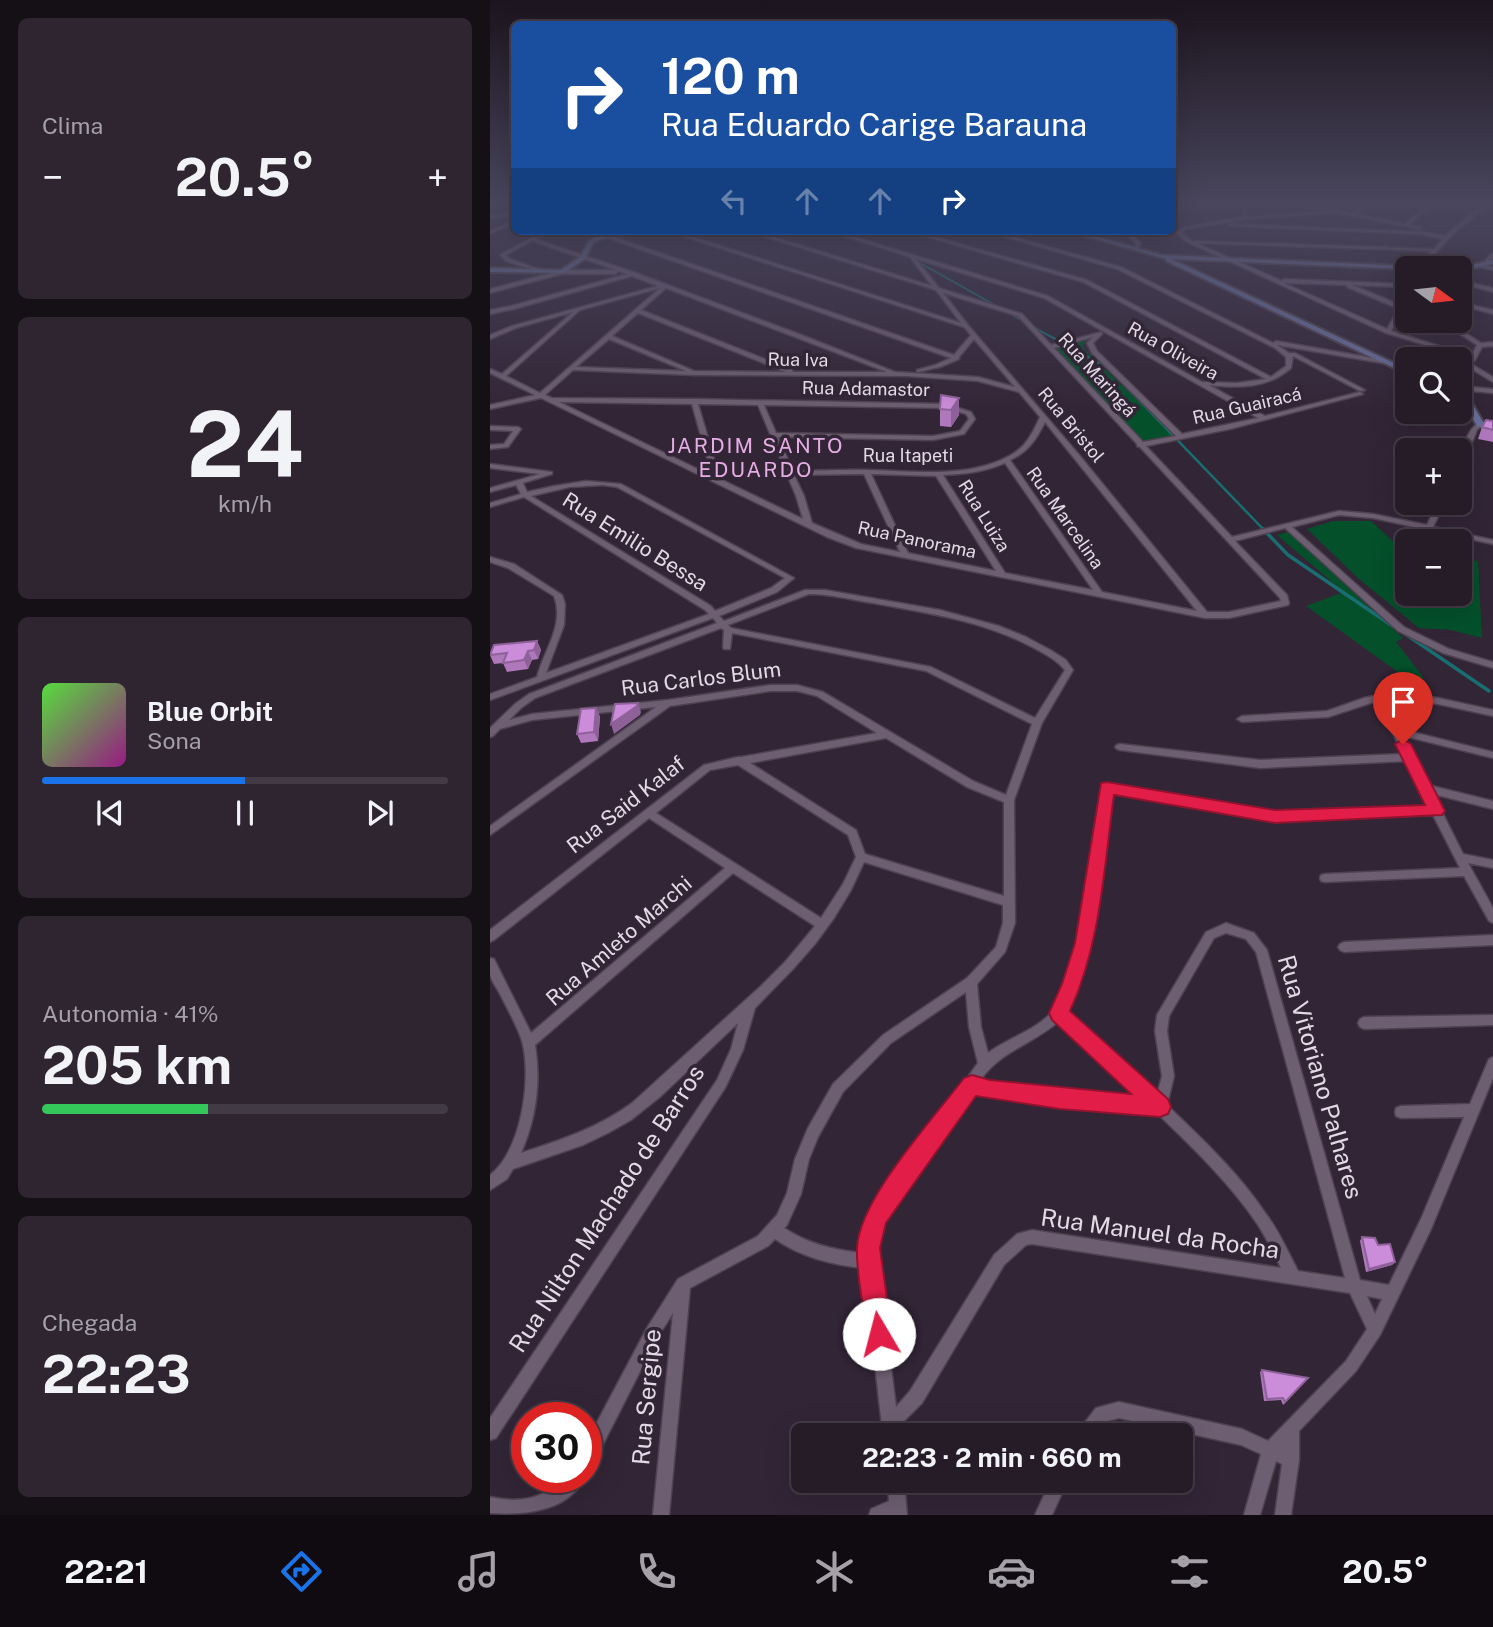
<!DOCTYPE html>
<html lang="pt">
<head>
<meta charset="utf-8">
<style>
	:root { --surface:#261c28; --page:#2e2530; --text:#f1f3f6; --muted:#a4a1a8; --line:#423a45; --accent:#1a73e8 }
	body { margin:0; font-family:"Public Sans",sans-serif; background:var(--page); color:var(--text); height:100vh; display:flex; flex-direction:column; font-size:26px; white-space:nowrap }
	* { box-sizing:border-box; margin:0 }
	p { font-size:23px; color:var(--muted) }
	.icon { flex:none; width:38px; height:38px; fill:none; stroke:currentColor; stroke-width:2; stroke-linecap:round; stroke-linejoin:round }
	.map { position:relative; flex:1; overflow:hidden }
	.side { display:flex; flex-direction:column; gap:18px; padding:18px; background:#150f16; width:490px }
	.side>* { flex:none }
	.hud { position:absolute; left:21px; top:21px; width:665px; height:214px; border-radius:10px; box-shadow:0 7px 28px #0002,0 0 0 2px var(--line); background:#1a4fa0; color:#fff; overflow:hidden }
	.needle { width:46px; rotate:105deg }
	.tools { position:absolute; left:905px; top:256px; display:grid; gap:14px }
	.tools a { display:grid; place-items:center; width:77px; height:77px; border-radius:10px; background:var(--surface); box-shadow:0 7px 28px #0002,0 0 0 2px var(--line); font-size:35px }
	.speed { position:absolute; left:21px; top:1402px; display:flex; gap:14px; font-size:35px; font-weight:700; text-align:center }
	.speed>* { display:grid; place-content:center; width:91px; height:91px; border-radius:50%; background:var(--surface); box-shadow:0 7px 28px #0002,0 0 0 2px var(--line); line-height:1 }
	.speed .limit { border:10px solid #d22; background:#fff; color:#111 }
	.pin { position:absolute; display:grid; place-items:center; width:60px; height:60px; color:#fff; margin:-72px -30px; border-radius:50% 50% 50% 0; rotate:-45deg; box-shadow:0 0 7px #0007 }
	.pin .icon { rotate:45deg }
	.me { position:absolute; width:77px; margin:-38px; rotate:352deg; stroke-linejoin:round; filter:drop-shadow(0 0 5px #0008) }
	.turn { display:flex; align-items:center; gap:24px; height:147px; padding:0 35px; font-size:32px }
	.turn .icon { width:91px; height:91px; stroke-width:2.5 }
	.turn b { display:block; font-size:49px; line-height:60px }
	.lanes { display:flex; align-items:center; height:66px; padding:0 35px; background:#0003; justify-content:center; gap:35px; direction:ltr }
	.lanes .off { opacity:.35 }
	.big { font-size:52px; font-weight:700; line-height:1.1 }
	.side .tile { flex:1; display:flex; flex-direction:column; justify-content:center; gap:10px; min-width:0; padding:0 24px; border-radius:10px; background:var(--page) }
	.side .dial { align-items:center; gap:0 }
	.dial b { font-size:91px; line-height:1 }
	.song { display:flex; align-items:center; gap:21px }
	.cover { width:84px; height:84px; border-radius:10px; background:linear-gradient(135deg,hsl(110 70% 55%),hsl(310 70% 35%)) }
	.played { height:7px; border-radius:4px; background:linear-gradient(90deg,var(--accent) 50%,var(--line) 50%) }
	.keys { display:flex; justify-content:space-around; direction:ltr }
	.heat { display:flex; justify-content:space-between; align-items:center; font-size:38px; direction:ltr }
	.charge { height:10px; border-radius:5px; background:linear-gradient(90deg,#34c759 41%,var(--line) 0) }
	.trip { position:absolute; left:301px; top:1423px; width:402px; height:70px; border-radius:10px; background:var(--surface); box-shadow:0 7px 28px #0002,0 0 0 2px var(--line); font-weight:700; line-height:70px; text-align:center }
	.tabs { display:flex; height:112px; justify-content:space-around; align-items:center; background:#0f0b10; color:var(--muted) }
	.tabs .icon { width:49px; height:49px }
	.tabs .selected { color:var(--accent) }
	.tabs b { font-size:32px; color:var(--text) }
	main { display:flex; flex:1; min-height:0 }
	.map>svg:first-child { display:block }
</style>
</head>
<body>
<main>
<section class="side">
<div class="tile"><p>Clima</p>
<div class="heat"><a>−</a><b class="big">20.5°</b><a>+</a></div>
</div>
<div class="tile dial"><b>24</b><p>km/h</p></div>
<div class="tile">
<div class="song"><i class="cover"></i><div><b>Blue Orbit</b><p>Sona</p></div></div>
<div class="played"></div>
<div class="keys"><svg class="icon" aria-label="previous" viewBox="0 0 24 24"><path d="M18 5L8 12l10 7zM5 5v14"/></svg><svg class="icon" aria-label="pause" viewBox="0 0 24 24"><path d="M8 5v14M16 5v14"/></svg><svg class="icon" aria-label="next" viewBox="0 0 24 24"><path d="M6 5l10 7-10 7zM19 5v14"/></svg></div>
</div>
<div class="tile"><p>Autonomia · 41%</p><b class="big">205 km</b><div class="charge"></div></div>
<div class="tile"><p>Chegada</p><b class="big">22:23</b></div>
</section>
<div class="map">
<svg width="1003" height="1515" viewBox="0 0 1003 1515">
	<rect width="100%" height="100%" fill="#322536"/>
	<!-- green -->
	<g fill="#04502b">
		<path d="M598 338 593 346 595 350 684 435 654 442 565 349Z"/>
		<path d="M843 521H881L907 545 917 547V593H970V558L988 561 992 638 961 630 929 628 869 579 817 529Z"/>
		<path d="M798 532 913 638 906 642 934 678 923 683 816 606 854 592 787 535Z"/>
	</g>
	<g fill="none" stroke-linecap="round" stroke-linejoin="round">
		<!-- stream-far2 -->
		<g stroke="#186e70" stroke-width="2">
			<path d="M416 255 510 308"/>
			<path d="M517 312 535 322"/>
			<path d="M541 326 573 343"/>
		</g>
		<!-- stream-far1 -->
		<path stroke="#186e70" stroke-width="2.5" d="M570 342 618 368 774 530"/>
		<!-- stream -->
		<g stroke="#186e70" stroke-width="3.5">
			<path d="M772 528 798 555 904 627"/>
			<path d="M914 633 999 691"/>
		</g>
		<defs>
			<g id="street">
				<path d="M11 200H21L0 204V202Z"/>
				<path d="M704 200H709L699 207 682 210V208L696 205Z"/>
				<path d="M760 200H765L759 204 756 213 758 217 838 211 822 208 820 204 825 200H830L824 204 826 206 862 213 881 200H886L866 214 915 224 942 200H947L919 225 931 227 929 229 848 213 756 219 696 229 692 233 702 241 944 249 953 239 932 234 741 226 739 225 741 224 932 232 955 236 998 200H1003L962 235 932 268H927L942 251 706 243 792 281 794 279 914 284 917 282C917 301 910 316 901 331L949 346 970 358V360V359H963L945 348 896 333 695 241 687 233 695 227 753 217 752 213 755 203ZM794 283 857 285V287L907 308 905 315 897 329ZM862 285 913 287 908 304Z"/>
				<path d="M24 213V215L0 218V216Z"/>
				<path d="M24 221V223L0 234V231Z"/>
				<path d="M54 231H59L45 239 146 273 314 336 405 372 488 377 525 387 484 339 469 357V359L450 367 427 372V370L445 365 461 358 123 240 111 231H116L127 238 464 355 481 335 474 327 177 231H184L471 323 446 290 257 231H264L442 286 420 257 338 231H345L558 296 712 382 747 383 776 379 593 282 417 231H424L597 280 781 377 796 366V357L785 348 627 269 495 231H502L631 267 783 343 786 341 894 360 895 361 892 363 787 345 799 353H805L875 390 870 391 803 356 801 368C777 389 748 388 719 385L775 416 870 392 873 394 740 429 656 446 742 537 849 511 883 514 937 525 948 502H955L943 527 1003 540V544L883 518 849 515 802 527 914 627 959 649 1003 662V668L953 653 908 631 795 528 745 541 797 595 799 603 798 605 739 618H715L366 548 337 537 51 398 0 409V405L45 395 0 373V369L12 374 83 312 26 328 0 339V335L22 326 168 286 142 276 24 309 0 314V310L21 306 137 274 128 271 126 274H72L0 293V289L72 270H126L42 241 15 255 20 259 51 270V272L16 261 10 255ZM426 259 554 298 768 418 692 434 607 351 603 343 612 334V332L561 345 532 314 449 288ZM170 288 50 393 16 376 90 310ZM176 288 397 372H303L302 370 151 310ZM453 293 528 316 647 444V446L650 447 790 598 791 601 739 612H717L590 456 478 325ZM148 313 296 372 204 371 122 336ZM603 337 597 343 602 353 686 436 653 442 564 348ZM119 339 196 371 86 367ZM83 370 204 375 417 376 488 381 529 392 550 417C543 432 537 446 521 455 479 479 425 471 378 470 353 469 328 471 303 471L288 437 443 440 474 434 485 419 481 412 456 404 204 399 62 398 55 395ZM69 402 202 404 222 476ZM208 404 268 405 306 496 313 519 230 479ZM274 405 456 408 476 414 479 419 470 431 443 436 286 433ZM555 422 707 611 612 592 520 460C538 452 546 440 555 422ZM515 463 603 590 515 573 453 475C474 474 495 472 515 463ZM374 474 410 552 371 544 322 523 314 496 304 475ZM381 474 446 476 506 571 418 553Z"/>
				<path d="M633 231H638L651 243 648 250H644L646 244Z"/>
				<path d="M1001 254H1003V258L994 265 1003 267V270L985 266 987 264 992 265Z"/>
				<path d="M970 280 1003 288V292L970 283Z"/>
				<path d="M970 302 1003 310V314L970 305Z"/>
				<path d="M933 320H942L974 332 991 343 1003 342V346L992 347 985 360 981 364 1003 377V382L970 362 973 360 976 362 980 359 987 345 970 334Z"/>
				<path d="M970 386 1003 389V393L970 390Z"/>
				<path d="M988 423 993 424 987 430 973 465 970 467C970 452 976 432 988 423Z"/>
				<path d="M0 426 28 427 31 429 18 447 0 449V445L14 444 23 431 0 430Z"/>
				<path d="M0 464 62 472V474L33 483 37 492 64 486 96 481 131 484 304 578 287 592 229 616 234 621 315 590H335L450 610 509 626 536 637 562 651 576 660 583 670 552 723 524 800 525 923 515 952 487 984 491 1027 498 1053C518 1038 544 1031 561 1013 590 982 601 876 606 833 608 818 608 800 613 785L617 784 785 813 939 807 917 761 770 768 630 750 627 749 625 747 627 745 630 744 770 760 913 754 887 701 838 717 752 722 747 719 752 716 837 711 874 698 897 693 948 698 1003 710V716L948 704 896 699 910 729 1003 752V758L914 736 938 785 1003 801V809L943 794 973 854 1003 860V868L978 863 1003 908V923L999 921 974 876 835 882 831 881 830 878 831 875 835 874 970 868 943 815 785 821 621 792C612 866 610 945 576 1012L667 1095 672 1076 665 1031 667 1015 716 932 736 923 764 933 777 950 870 1280 899 1285 931 1219 974 1117 911 1118 906 1116 905 1112 906 1108 911 1106 980 1104 999 1059 1003 1057V1078L941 1229 890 1335 866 1371 809 1431V1460L801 1515H785L792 1464 786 1461 770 1515H754L771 1454 751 1445 629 1418 617 1421 606 1435H588L590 1429 606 1408 629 1402 752 1429 778 1441 856 1361 877 1329 860 1293 542 1244 536 1245 514 1265 432 1403 408 1427 409 1435H393L374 1268C342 1265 311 1257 285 1239L278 1246 200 1288 179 1515H163L183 1313 167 1338 102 1466 96 1468V1443L157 1328 188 1279 268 1236 287 1215 297 1193 305 1159 318 1128 343 1084 393 1035 477 978 506 947 513 923V905L374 862 361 890 344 918 325 944 303 969 265 1008 253 1050 235 1088 6 1438 0 1440V1418L227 1080 241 1049 248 1023 171 1096 141 1120 118 1133 93 1145 23 1169 17 1179 0 1190V1175C32 1151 43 1074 31 1038 25 1022 17 1008 10 994 7 988 1 981 0 974 0 969 0 963 0 958L4 959 41 1033 235 868 159 818 4 940 0 942V930L214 765 248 757H251L387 733 327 696 307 691H280L180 706 0 835V826L166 707 42 720 10 729 3 736 0 737V728L25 704 39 694 227 623 223 618 0 700V694L47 677C54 650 75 625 64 596L18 568 0 562V557L24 564 72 595 75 604 74 625 56 673 219 614 215 610 34 497 0 507V503L31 494 26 485 0 492V488L50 474 0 468ZM113 485 127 487 295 578 281 588 225 611 221 606 41 496 80 487ZM319 594C341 594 362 600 383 603 438 613 494 621 544 648 555 654 567 660 575 670L545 718 441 667 241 628 238 625ZM231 628 234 630 233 647 234 649H240L242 633 436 671 542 724 516 795 483 781 333 692 307 685H280L178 700 42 714 19 720 31 708 45 698ZM396 738 477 787 514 802V896L375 854 366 830 260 763ZM248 765 358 835 366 857 353 884 331 918 166 813 220 770ZM243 873 325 926 295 962 271 986 142 1103C108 1128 71 1140 31 1153 46 1119 51 1081 45 1045ZM736 933 756 939 766 952 855 1278 808 1271C798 1252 789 1231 776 1214 749 1173 712 1139 677 1105L684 1076 677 1031 679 1016 724 938ZM476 992 479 1027 488 1063C480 1073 474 1084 466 1095 436 1134 402 1170 382 1216 377 1227 371 1241 372 1253 344 1250 318 1244 294 1228L297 1225 311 1194 319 1159 328 1137 353 1092 401 1043ZM569 1021 652 1099 552 1092 490 1081C509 1051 544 1044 569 1021ZM483 1091C543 1106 604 1108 666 1112 702 1147 740 1183 768 1225 777 1239 784 1254 791 1268L542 1230 527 1234 504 1255 420 1391 406 1407 386 1248C403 1180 449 1147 483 1091ZM877 1296 892 1299 885 1314Z"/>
				<path d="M1003 935V945L854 952 850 950 848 947 850 944 854 942Z"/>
				<path d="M1003 1015V1025L874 1029 870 1027 868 1023 870 1019 874 1017Z"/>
				<path d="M75 1477H94C80 1512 33 1515 0 1513V1497C29 1503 54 1500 75 1477Z"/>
				<path d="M398 1480H414L417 1515H379L381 1509 399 1501Z"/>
				<path d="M561 1480H578L562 1515H545Z"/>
			</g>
			<g id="secondary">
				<path d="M143 231H160L111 239 103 243 95 259 74 273 0 272V268L71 270 90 257 99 241 107 236Z"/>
				<path d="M577 231H587L672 255 938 267 917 269 681 259 917 369V374L676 261V259Z"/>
				<path d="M1003 260V264L970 271 968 268Z"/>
				<path d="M970 397 983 405 993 422 1003 425V430L987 426 977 408 970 403Z"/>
			</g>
		</defs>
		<!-- street casing -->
		<use href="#street" stroke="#4e4251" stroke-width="3"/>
		<!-- secondary casing -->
		<use href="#secondary" stroke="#4e4251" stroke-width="4"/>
		<!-- street -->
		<use href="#street" fill="#6d5e71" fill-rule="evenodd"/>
		<!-- secondary -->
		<use href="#secondary" fill="#676f99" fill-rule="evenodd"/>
	</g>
	<!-- wall -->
	<g fill="#af78bb">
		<path d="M451 395 469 415 461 427 450 426V409Z"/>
		<path d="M1003 421V442L988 439 992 427Z"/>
		<path d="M47 641 51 650 48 659 42 660 38 669 17 672 13 663 4 664 0 655V654Z"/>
		<path d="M106 708 110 717 108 741 91 743 87 734Z"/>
		<path d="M872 1237 888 1245 905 1262 902 1265 876 1272 870 1241Z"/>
		<path d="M772 1370 818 1378 793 1405 791 1400 774 1401 770 1372Z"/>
	</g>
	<!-- shaded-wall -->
	<g fill="#8e6299">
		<path d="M469 398V415L461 427V410Z"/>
		<path d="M47 641 51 650 48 659 44 650Z"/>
		<path d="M38 651 42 660 38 669 34 660Z"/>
		<path d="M148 703 151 712 150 715 124 734 121 724Z"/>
		<path d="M106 708 110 717 108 741 104 732Z"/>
		<path d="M905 1262 902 1265 876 1272 879 1269Z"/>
	</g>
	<!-- building -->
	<g fill="#cb8cda" stroke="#8e6299" stroke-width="2">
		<path d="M451 395 469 398 461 410 450 409Z"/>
		<path d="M996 420 1003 421V430L992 427Z"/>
		<path d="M47 641 44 650 38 651 34 660 13 663 17 653 0 655 4 645Z"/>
		<path d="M148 703 147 706 121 724 125 704Z"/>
		<path d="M106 708 104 732 87 734 91 709Z"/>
		<path d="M872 1237 885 1238 888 1245 900 1244 905 1262 879 1269Z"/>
		<path d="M772 1370 818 1378 795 1402 793 1398 777 1399Z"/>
	</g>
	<!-- sky -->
	<linearGradient id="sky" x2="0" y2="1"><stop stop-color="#1c141e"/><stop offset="0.49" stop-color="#49465d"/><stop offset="1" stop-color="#49465d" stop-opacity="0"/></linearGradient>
	<rect width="1003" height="412" fill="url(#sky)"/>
	<!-- route -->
	<path fill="#e11d48" stroke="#92132f" stroke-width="2" d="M913 739 921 744 955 811 952 815 785 823 624 795C614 868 611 943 580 1011L678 1099 681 1107 678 1114 670 1117 570 1109 486 1096 396 1223 390 1248 402 1334 398 1342 389 1346 380 1342 377 1334C374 1306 366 1276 367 1248 369 1199 444 1118 474 1078L482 1075 500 1080 641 1094 562 1020 559 1013 572 984 585 943 611 783 617 782 785 810 935 805 905 744Z"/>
	<g text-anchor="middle" stroke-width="7" stroke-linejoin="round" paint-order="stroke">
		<!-- far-street labels -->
		<g font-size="18" fill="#e3dae6" stroke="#322536">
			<text transform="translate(683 351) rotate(29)" y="6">Rua Oliveira</text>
			<text transform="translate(308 360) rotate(1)" y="6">Rua Iva</text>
			<text transform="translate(607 375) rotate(48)" y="6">Rua Maringá</text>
			<text transform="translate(376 389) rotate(1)" y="6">Rua Adamastor</text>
			<text transform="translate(757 406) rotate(-13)" y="6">Rua Guairacá</text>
			<text transform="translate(581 425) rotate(50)" y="6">Rua Bristol</text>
			<text x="418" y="462">Rua Itapeti</text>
			<text transform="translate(494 516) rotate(58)" y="6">Rua Luiza</text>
			<text transform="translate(575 518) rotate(55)" y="6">Rua Marcelina</text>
			<text transform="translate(427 540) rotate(12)" y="6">Rua Panorama</text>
		</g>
		<!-- far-quarter labels -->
		<g font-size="21" letter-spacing="2" fill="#e6ade5" stroke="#322536">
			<text x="266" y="453">JARDIM SANTO<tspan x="266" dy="24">EDUARDO</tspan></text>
		</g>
		<!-- street labels -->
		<g font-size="21" fill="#e3dae6" stroke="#322536">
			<text transform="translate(145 542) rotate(32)" y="7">Rua Emilio Bessa</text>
			<text transform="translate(211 679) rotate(-7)" y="7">Rua Carlos Blum</text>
			<text transform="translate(136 805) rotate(-38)" y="7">Rua Said Kalaf</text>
			<text transform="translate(129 941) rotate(-41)" y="7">Rua Amleto Marchi</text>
		</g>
		<!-- near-street labels -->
		<g font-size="24" fill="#e3dae6" stroke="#322536">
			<text transform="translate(830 1077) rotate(74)" y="8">Rua Vitoriano Palhares</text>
			<text transform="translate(117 1209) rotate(-57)" y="8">Rua Nilton Machado de Barros</text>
			<text transform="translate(670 1234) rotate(8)" y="8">Rua Manuel da Rocha</text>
			<text transform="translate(157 1397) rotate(-85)" y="8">Rua Sergipe</text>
		</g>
	</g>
</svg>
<div class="tools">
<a><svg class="needle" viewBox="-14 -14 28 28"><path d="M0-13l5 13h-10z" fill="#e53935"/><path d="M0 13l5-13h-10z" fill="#a4a1a8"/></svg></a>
<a><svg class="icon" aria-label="search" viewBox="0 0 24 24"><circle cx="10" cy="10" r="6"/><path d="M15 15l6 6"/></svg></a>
<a>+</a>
<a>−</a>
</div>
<div class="speed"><div class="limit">30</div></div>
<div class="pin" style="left:913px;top:744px;background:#d93025"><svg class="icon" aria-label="arrive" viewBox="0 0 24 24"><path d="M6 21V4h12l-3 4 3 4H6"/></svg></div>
<svg class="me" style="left:389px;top:1334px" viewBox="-20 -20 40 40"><circle r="19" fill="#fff"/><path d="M0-13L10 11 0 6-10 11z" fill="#e11d48"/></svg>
<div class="trip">22:23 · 2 min · 660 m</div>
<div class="hud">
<div class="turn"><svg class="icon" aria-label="right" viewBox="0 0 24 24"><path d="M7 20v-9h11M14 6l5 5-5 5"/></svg><div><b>120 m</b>Rua Eduardo Carige Barauna</div></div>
<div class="lanes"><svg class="icon off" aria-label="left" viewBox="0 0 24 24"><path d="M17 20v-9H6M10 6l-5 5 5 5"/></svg><svg class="icon off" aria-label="ahead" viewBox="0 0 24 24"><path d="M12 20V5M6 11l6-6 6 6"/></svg><svg class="icon off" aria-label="ahead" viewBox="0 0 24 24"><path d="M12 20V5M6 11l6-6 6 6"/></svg><svg class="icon" aria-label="right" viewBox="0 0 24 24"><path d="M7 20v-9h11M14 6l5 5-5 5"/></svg></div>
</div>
</div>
</main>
<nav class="tabs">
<b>22:21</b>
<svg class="icon selected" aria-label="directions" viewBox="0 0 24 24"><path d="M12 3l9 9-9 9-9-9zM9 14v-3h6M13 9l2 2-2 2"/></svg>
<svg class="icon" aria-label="music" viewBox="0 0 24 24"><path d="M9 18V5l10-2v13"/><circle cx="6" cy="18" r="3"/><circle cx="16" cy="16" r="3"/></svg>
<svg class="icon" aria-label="phone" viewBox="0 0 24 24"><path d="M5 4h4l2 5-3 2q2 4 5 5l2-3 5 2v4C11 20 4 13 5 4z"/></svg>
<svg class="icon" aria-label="climate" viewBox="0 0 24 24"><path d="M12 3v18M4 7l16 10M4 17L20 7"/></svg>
<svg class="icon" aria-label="car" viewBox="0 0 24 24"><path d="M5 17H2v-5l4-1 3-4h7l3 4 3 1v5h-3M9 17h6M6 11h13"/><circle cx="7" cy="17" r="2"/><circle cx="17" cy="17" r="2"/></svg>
<svg class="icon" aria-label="filters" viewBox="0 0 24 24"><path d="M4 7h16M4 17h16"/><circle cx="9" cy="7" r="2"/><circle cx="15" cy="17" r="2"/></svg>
<b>20.5°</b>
</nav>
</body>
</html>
